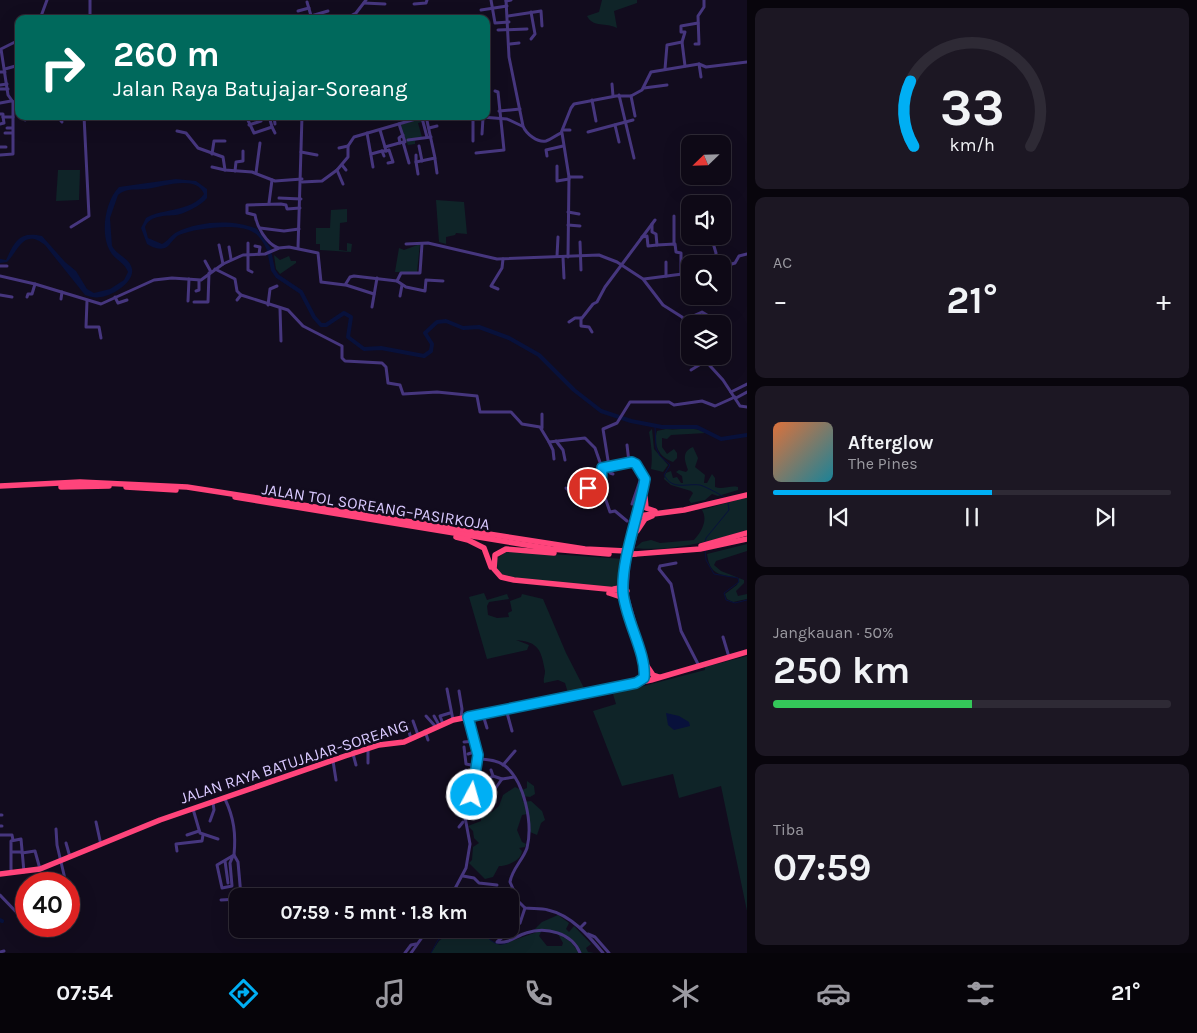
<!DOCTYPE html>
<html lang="id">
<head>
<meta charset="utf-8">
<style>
	:root { --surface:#0e0916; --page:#1c1723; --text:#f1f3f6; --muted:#9b9aa1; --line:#2e2a35; --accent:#00aff4 }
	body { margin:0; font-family:Karla,sans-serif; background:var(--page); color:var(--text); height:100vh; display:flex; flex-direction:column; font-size:19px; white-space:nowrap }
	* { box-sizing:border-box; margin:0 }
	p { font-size:16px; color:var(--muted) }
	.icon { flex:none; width:28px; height:28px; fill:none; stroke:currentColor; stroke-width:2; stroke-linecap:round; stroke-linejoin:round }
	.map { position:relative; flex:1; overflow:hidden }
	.details { display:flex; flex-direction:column; gap:8px; padding:8px; background:#08050c; width:450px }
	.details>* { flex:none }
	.top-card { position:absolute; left:15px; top:15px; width:475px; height:105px; border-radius:10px; box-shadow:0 5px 20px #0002,0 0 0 1px var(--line); background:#00695c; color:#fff; overflow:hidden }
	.needle { width:32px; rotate:247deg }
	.fabs { position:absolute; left:681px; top:135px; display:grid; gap:10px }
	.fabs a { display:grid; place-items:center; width:50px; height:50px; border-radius:10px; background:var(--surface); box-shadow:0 5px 20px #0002,0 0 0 1px var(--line); font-size:25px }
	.speed { position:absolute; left:15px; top:872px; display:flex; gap:10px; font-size:25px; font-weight:700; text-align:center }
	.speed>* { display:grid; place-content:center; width:65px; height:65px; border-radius:50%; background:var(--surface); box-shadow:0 5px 20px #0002,0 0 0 1px var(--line); line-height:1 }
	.speed .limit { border:8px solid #d22; background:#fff; color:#111 }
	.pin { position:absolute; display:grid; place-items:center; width:42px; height:42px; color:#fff; margin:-21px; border:2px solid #fff; border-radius:50%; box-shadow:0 1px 5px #0007 }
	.me { position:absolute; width:55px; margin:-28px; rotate:6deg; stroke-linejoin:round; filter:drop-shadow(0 0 4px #0008) }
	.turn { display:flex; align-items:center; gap:18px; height:105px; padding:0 15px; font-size:22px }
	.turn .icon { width:65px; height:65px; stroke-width:2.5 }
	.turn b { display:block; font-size:35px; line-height:42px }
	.big { font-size:38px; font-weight:700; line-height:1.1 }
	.details .widget { flex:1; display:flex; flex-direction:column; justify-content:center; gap:8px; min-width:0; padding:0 18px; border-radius:10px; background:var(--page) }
	.details .dial { align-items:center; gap:0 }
	.dial svg { height:130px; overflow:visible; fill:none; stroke:var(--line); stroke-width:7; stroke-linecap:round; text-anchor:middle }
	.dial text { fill:var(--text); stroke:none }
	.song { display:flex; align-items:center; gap:15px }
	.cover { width:60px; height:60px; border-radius:8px; background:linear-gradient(135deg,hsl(20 70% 55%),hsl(190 70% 35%)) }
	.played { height:5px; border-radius:2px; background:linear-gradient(90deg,var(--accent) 55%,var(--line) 55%) }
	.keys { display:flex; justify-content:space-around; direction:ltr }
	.heat { display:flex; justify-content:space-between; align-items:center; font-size:28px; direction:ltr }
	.charge { height:8px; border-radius:4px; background:linear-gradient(90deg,#34c759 50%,var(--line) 0) }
	.trip { position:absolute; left:229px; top:888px; width:290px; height:50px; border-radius:10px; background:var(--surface); box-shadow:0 5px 20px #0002,0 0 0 1px var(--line); font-weight:700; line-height:50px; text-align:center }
	.menu { display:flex; height:80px; justify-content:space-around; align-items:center; background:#060409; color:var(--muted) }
	.menu .icon { width:35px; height:35px }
	.menu .selected { color:var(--accent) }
	.menu b { font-size:22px; color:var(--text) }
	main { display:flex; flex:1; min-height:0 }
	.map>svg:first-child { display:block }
</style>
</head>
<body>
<main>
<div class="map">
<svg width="747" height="953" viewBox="0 0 747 953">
	<rect width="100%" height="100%" fill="#120c1e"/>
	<!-- green -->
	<g fill="#0f2428">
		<path d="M602 0H637V3L614 11 617 28C606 22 593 28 587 16L599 12Z"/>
		<path d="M421 119 422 122 418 123 422 137 415 141V144L408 145 399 125Z"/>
		<path d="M58 170H80L79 200 56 201Z"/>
		<path d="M436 200 464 202 467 234 456 233 455 235 446 237V244L439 242Z"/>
		<path d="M347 209V222L340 223 339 250 347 251V243L352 244 351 252 320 250V244H316V228H330L331 210Z"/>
		<path d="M420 244 417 272H395L399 248 404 250Z"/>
		<path d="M274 255 280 260 289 256 291 261H296V263L280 274 276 269Z"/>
		<path d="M652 429 654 449 668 465 663 472 651 469C653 457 651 443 649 432Z"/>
		<path d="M666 429C679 431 694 425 706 433L671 435 667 439 662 438V447L667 454 674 449 677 453V458L673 462C659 457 653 445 657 431Z"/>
		<path d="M693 447 698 458 695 467 705 475 704 483H707L712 474 715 478V487C723 490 730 485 738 487V490L718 496 712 494 705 500 691 503 689 500 693 493 691 491 671 485 664 479 666 473 671 471 673 478 677 477 681 483H683L682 476 676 472 679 470 686 472 688 470C686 463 680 452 693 447Z"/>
		<path d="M747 497V530C712 541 671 552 635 548L642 542 651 540 660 543 694 540C702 531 708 520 702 510Z"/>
		<path d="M747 544V551L716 561 714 565 721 571 744 580V583L736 591 738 596 747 594V599L733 602 727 599 725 594 737 585 739 578C720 574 710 576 707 554Z"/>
		<path d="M507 551 624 559 618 584 612 588 507 578 498 573 496 559Z"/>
		<path d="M484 593 487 600 507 594 509 599 489 602 487 606 488 615 497 618 509 617 508 613 512 611 510 601 521 597 522 594 543 599 566 653 585 690 568 693 565 683 558 680 544 683C543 678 545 676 545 671 541 650 539 642 516 640L529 645 527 650 487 659 469 597Z"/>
		<path d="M747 656V911L721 786 679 798 673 774 622 786 593 711 616 704 613 694 705 670V667Z"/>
		<path d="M527 781 534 786 535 794 530 797 522 796 523 802 531 801 542 811 545 820 541 823 537 835 530 832 527 814 522 815 517 830 522 842 526 844 525 847 519 848 522 851C521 861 507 866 499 866L493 877 485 879 469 863 472 860 473 847 479 843 474 838 473 831 468 826 481 821V815L492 812 499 806 503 795 515 787 522 790 527 788Z"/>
		<path d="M558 915 569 923 566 929 569 932 574 926 591 944 586 948 588 952 594 953H580C570 935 553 932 534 930L542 922Z"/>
		<path d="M454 929H486L490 940 500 945 537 932H541L539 936 547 946H562L563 943 558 934 571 942 579 953H431L439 941Z"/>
	</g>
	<!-- water -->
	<g fill="#08113b">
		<path d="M176 179 196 181 207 189V198C202 205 184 214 176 215 165 216 150 215 145 227L148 238 162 244C168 241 171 235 177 232 199 221 234 219 257 229L272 250 268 252C264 244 260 235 251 231 236 223 195 228 179 235 173 238 171 245 165 248 158 250 152 247 147 244L141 228 146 218C163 208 191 212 204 194 196 173 160 188 144 189 135 190 126 188 118 195L110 218 112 246C116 254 128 258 131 266 138 280 113 296 101 297 95 298 91 297 85 295L45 245C23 227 18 252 7 262L0 263V259L6 260C15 241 19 231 42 236L65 262 76 271 87 289 94 293 110 289 124 280 128 272C125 263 115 260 110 251 100 234 105 201 119 187Z"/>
		<path d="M666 713 679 716 689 722 690 726 674 730 668 725Z"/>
	</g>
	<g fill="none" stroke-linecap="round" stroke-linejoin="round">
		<!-- stream -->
		<g stroke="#08113b" stroke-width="1">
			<path d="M655 426 656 448 660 456 670 465 664 475C673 491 686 483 700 485 704 486 722 495 725 498"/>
			<path d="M705 543 706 538 729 510 728 503"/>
			<path d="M705 550 706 560 714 574 738 578 739 582 724 593 726 600 735 603 747 600"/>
			<path d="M487 929 489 939C495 944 501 946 509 942"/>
			<path d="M431 953 438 940 453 929"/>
		</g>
		<!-- river -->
		<g stroke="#08113b" stroke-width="4">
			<path d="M269 250 273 270 277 276 301 292 314 317 321 325H326L344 313 351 317 348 337 364 349 381 348 424 356 431 351 432 344 425 333 437 322 446 321 463 328 479 327 509 338 539 355 574 390 601 411 631 421 662 427H697L721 439 747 435"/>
			<path d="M0 920 2 921"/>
		</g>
		<!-- minor -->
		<g stroke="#46367e" stroke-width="3">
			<path d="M491 0 495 23 509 22"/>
			<path d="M506 0 509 57 523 126C526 134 538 143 546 141 552 139 556 135 561 133L571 108 574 104 616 96H631L642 90 651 72 699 64 706 67 747 62"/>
			<path d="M506 1 511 0"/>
			<path d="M307 2 312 19"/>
			<path d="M364 3 385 4"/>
			<path d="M414 4 426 3 427 0"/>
			<path d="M481 10 507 6"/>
			<path d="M298 11 309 8"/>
			<path d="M311 16 328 11"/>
			<path d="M508 16 541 11 542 26"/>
			<path d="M40 19 47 0"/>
			<path d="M90 19V0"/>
			<path d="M345 19 356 13 366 0"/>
			<path d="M498 30 527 29"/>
			<path d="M531 39 535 34 531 12"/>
			<path d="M510 44 519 43"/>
			<path d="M695 44H699L698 16 704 7V0"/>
			<path d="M699 64 701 77"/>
			<path d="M685 66 682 42 685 32H681V26L698 23"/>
			<path d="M5 69 19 65"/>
			<path d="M665 69 667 45 682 42"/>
			<path d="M0 72H5"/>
			<path d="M612 84 613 96"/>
			<path d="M0 85 7 84"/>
			<path d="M644 88 667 85"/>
			<path d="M0 89H8"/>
			<path d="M619 95 634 158"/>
			<path d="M631 96 635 116"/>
			<path d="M592 100 596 121"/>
			<path d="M13 102 19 101"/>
			<path d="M0 103 11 101"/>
			<path d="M499 111 520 109"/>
			<path d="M0 114H3V117"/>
			<path d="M24 116 25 120"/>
			<path d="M57 116 62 122"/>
			<path d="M175 116H180"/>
			<path d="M246 116 254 133 272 127 269 116"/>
			<path d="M274 116 275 124"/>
			<path d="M469 116 507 119 522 126"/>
			<path d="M111 117V116"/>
			<path d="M422 118 427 137"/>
			<path d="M0 124 4 123 3 117H13"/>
			<path d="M399 124 405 142 403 143"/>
			<path d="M249 125 261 121"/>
			<path d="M615 125 619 142"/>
			<path d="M272 127 275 133"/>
			<path d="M7 128H12"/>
			<path d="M429 128 437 126"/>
			<path d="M380 130 385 147"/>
			<path d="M563 130H570"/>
			<path d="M177 131 186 133 198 148 223 157 225 170 252 172 275 181 302 179"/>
			<path d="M588 132 633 120"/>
			<path d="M5 133H12"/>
			<path d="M367 133 373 167"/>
			<path d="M562 133 569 177 568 257"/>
			<path d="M482 134 483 118"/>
			<path d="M408 140 431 137"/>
			<path d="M473 141V117"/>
			<path d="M400 143 399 138 403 135"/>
			<path d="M419 146 422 161"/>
			<path d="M0 147H6"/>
			<path d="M339 148 348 146"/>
			<path d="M386 151 389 150 393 162 388 163"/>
			<path d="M301 152 317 155"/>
			<path d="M476 153 504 150 498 92 495 91"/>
			<path d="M212 154 214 141H225"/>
			<path d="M371 154 382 151"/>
			<path d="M0 155 13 154V102L8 95 1 49 19 40"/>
			<path d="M416 155V162"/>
			<path d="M384 156 382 151H386L385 147 403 142 409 163"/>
			<path d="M547 156 546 150 563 146"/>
			<path d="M435 159 437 173"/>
			<path d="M342 165 346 170"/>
			<path d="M557 166V181L569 179"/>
			<path d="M212 167 225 170"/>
			<path d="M337 170 343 184"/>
			<path d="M235 171 236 162 243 161V151"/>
			<path d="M256 173 260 143"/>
			<path d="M569 177H582"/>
			<path d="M302 182 322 181 337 170 348 157V146L354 137 426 116 435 158 416 162 418 174"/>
			<path d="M279 198 301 199"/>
			<path d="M269 203 272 180"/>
			<path d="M568 212 579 214"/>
			<path d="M674 216V244"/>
			<path d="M652 224V232L656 234 657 245 675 244 676 252 681 253V275"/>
			<path d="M568 225 580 226"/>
			<path d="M71 227 89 216 84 116"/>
			<path d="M260 228 284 231 299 229"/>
			<path d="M642 237 647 236 648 246 657 245"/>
			<path d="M580 242 581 270"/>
			<path d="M248 243V270L252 272"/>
			<path d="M713 243 716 253 715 264"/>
			<path d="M406 244 428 243 497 259 599 255 617 262 643 279 663 305 682 317 690 327"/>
			<path d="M219 245 223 264"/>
			<path d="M255 246 260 247 259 254"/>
			<path d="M229 247 231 259"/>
			<path d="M278 248C266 243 257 227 255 215L247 213V205L281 204 286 205 287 209 300 208"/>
			<path d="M298 248 302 116"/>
			<path d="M557 256 558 237"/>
			<path d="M563 257 564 278"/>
			<path d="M205 261 211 272"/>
			<path d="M0 266H7"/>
			<path d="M722 267 735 263 739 256 747 254"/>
			<path d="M215 269 235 279 237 291 241 295 288 310 303 326 342 346V358L345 361 382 363 386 367 388 383 400 385 403 394 437 392 477 396 480 412H511L522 424 540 427 549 442 585 438 595 448 602 468 635 463 646 485 639 525"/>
			<path d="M0 276 35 284 101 304 154 280 172 278 201 280 223 264 243 255 265 254 279 248 289 247 318 253 321 282 345 285 350 277 354 276 397 281 401 273H420L422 244"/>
			<path d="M666 276V262"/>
			<path d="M644 279 690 273"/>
			<path d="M397 281 406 287 425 291 426 280 443 281"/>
			<path d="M346 285 374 294"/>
			<path d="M498 289 491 286 502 268 503 259"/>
			<path d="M196 291 199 290V281"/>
			<path d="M0 295 12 297"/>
			<path d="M400 296 402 285"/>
			<path d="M27 297 28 294H32L35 284"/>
			<path d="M115 297 118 303 127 300"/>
			<path d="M61 299 62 292"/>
			<path d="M237 300 241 295"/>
			<path d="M87 301 86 327H99L101 338"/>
			<path d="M188 301 189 279"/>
			<path d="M194 302H208L209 273"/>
			<path d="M268 305 270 289 277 286"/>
			<path d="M372 307 377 278"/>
			<path d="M280 309 281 341"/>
			<path d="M581 318V326L589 327 592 332"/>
			<path d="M684 320 702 312 707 315"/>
			<path d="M569 322 575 318H582L593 304 597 302 605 287 655 220"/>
			<path d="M701 356 723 380 740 406 747 407"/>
			<path d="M691 370 704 362"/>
			<path d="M731 392 747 384"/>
			<path d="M736 398 747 392"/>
			<path d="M542 428V414"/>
			<path d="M556 441 563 450 565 460"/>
			<path d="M549 442 553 450 554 459"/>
			<path d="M627 445 629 462"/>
			<path d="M602 468 601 486 610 512 615 511 627 521"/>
			<path d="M613 474 610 473 603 429 617 423 630 402H669L674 405 702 401 715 406 735 397"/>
			<path d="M577 481 582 491"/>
			<path d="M566 488 574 495 588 488 601 486"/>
			<path d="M632 504 642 475"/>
			<path d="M637 531 629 563 627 594 647 666"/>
			<path d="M676 563 660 566 659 569 671 584 681 631 699 666"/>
			<path d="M623 581 645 480"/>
			<path d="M626 610 643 666"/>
			<path d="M723 637 729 657"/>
			<path d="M447 689 453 720"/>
			<path d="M459 691 462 709 461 718"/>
			<path d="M506 709 512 731"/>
			<path d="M483 715 487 728"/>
			<path d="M426 716 435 726"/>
			<path d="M434 716 439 725"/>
			<path d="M413 721 418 735"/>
			<path d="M407 724 411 739"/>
			<path d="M443 724 440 716 450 713"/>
			<path d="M425 731 428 740"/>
			<path d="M464 742 476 741"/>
			<path d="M464 747 466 764 476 766"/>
			<path d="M353 754 356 765"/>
			<path d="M468 754 477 751"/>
			<path d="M478 759C487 759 496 760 504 765 525 781 533 824 527 848 523 860 512 869 510 882L519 902 525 908C532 909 541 908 548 910 571 915 589 936 603 953"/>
			<path d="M333 761 336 780"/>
			<path d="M368 763V749"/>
			<path d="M503 765 515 751"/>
			<path d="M491 770 493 776"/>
			<path d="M462 778 475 779"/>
			<path d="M466 778V770"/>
			<path d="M486 780 493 776 502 779"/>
			<path d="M465 789 473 792"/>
			<path d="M472 795 487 800 502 779 514 777"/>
			<path d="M225 799C234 818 236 834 234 855L217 865 222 888 232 886 230 863 233 856"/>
			<path d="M193 809 200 833 218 839"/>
			<path d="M0 815H2"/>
			<path d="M210 821 214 810 213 803"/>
			<path d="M96 822 101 845"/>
			<path d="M0 826H2"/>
			<path d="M459 827 463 822"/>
			<path d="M56 829 57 845 65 879"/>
			<path d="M0 835H12L13 840"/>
			<path d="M187 835 199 831"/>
			<path d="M66 843 70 857"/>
			<path d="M177 851 176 844 202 841 203 835"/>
			<path d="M12 852H22"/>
			<path d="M22 853 35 851 40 869"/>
			<path d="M234 855 238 862 241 896"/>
			<path d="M225 861 228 883"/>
			<path d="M11 872V841L21 839 24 872"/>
			<path d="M463 876 474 878 479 883 497 885"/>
			<path d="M0 895 22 918"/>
			<path d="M451 896 466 868 470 844 465 817 475 786 478 759 469 717"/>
			<path d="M221 900 238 899"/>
			<path d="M580 928 585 923"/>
			<path d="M588 934 595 937 609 953"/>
			<path d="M498 941 520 923 525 908"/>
			<path d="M497 942C509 944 516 936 526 933 546 926 572 933 580 953"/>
			<path d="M0 952 4 951"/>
			<path d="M405 953 411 945 416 944"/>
			<path d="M411 953 428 929"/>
		</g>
		<!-- highway -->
		<g stroke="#ff447b" stroke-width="5.5">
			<path d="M0 486 80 482 187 487 585 549 626 551"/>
			<path d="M61 487 109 486"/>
			<path d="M126 487 176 490"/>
			<path d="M235 497 551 549 609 554"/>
			<path d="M645 497 646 508 655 511"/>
			<path d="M638 516 684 510 747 495"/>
			<path d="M637 531 645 519 652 516"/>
			<path d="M456 537 468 540 484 548 491 567"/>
			<path d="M701 546 747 533"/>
			<path d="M554 553 506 549 495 555 494 569 501 577 514 580 627 591"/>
			<path d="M635 554 700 549 747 539"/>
			<path d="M614 589 619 588 623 581"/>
			<path d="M609 593 621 597 626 611"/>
			<path d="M647 666 653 675 659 677"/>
			<path d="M638 682 644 678 643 666"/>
			<path d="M0 874 40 869 160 820 345 756 379 745 404 742 453 720 651 680 747 652"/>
		</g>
		<!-- highway-bridge -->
		<path stroke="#ff447b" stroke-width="5.5" d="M626 555 635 554"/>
	</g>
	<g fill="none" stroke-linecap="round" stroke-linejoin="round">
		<defs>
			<path id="route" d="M472 795 478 755 468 717 636 683 644 678C647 654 625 619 623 592 621 560 639 514 645 479L636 464 632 462 602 468 601 486 588 488"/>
		</defs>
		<!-- route casing -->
		<use href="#route" stroke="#00729f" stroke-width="12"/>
		<!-- route -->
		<use href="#route" stroke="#00aff4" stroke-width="9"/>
	</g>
	<g text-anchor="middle" stroke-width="5" stroke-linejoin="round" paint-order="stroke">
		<!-- street labels -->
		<g font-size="16" fill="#d9c9ff" stroke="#120c1e">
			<text transform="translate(376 506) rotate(9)" y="6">JALAN TOL SOREANG–PASIRKOJA</text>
			<text transform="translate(294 761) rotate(-18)" y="6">JALAN RAYA BATUJAJAR-SOREANG</text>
		</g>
	</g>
</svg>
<div class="fabs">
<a><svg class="needle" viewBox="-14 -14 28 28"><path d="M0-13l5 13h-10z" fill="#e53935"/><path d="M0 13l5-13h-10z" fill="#9b9aa1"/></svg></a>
<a><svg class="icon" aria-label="sound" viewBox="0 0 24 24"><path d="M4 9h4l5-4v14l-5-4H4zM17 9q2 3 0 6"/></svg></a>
<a><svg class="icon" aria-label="search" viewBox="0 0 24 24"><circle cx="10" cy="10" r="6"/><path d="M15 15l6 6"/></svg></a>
<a><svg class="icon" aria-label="layers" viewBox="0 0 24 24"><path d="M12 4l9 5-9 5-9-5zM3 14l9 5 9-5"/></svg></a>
</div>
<div class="speed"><div class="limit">40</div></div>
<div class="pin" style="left:588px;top:488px;background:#d93025"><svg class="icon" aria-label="arrive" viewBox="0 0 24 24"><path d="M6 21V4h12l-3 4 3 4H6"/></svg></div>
<svg class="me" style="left:472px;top:795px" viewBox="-20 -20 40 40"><circle r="17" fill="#00aff4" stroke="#fff" stroke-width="3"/><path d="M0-11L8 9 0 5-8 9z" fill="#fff"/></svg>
<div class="trip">07:59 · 5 mnt · 1.8 km</div>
<div class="top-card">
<div class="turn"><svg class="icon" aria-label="right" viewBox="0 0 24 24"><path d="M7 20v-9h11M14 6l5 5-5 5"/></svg><div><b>260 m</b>Jalan Raya Batujajar-Soreang</div></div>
</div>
</div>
<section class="details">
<div class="widget dial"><svg viewBox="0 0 100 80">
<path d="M14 69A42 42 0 1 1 86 69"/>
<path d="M14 69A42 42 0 0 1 12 29" stroke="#00aff4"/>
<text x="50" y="56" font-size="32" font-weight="700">33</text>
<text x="50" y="72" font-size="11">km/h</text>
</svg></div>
<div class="widget"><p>AC</p>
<div class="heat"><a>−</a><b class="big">21°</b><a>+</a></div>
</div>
<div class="widget">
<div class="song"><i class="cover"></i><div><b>Afterglow</b><p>The Pines</p></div></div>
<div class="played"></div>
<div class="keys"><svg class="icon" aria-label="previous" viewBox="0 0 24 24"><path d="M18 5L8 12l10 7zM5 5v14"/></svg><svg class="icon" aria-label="pause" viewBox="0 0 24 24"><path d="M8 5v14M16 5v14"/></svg><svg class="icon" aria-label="next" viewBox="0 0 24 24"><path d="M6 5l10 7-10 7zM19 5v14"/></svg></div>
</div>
<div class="widget"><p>Jangkauan · 50%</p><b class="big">250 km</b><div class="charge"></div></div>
<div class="widget"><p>Tiba</p><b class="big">07:59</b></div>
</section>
</main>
<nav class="menu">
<b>07:54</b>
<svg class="icon selected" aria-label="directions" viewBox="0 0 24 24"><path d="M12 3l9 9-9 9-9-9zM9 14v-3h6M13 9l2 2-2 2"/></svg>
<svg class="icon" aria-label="music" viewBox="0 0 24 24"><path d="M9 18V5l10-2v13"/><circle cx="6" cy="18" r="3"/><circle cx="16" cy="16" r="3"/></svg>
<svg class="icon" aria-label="phone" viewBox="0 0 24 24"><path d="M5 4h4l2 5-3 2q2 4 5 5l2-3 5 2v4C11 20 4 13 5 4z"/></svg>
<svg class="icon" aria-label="climate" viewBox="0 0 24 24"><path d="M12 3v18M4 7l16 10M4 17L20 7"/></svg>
<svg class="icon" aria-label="car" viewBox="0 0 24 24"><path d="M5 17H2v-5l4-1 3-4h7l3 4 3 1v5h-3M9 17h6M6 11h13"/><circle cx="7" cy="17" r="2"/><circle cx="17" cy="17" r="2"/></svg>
<svg class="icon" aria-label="filters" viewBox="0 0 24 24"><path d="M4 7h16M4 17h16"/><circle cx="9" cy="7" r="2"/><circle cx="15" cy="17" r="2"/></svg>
<b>21°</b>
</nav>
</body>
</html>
